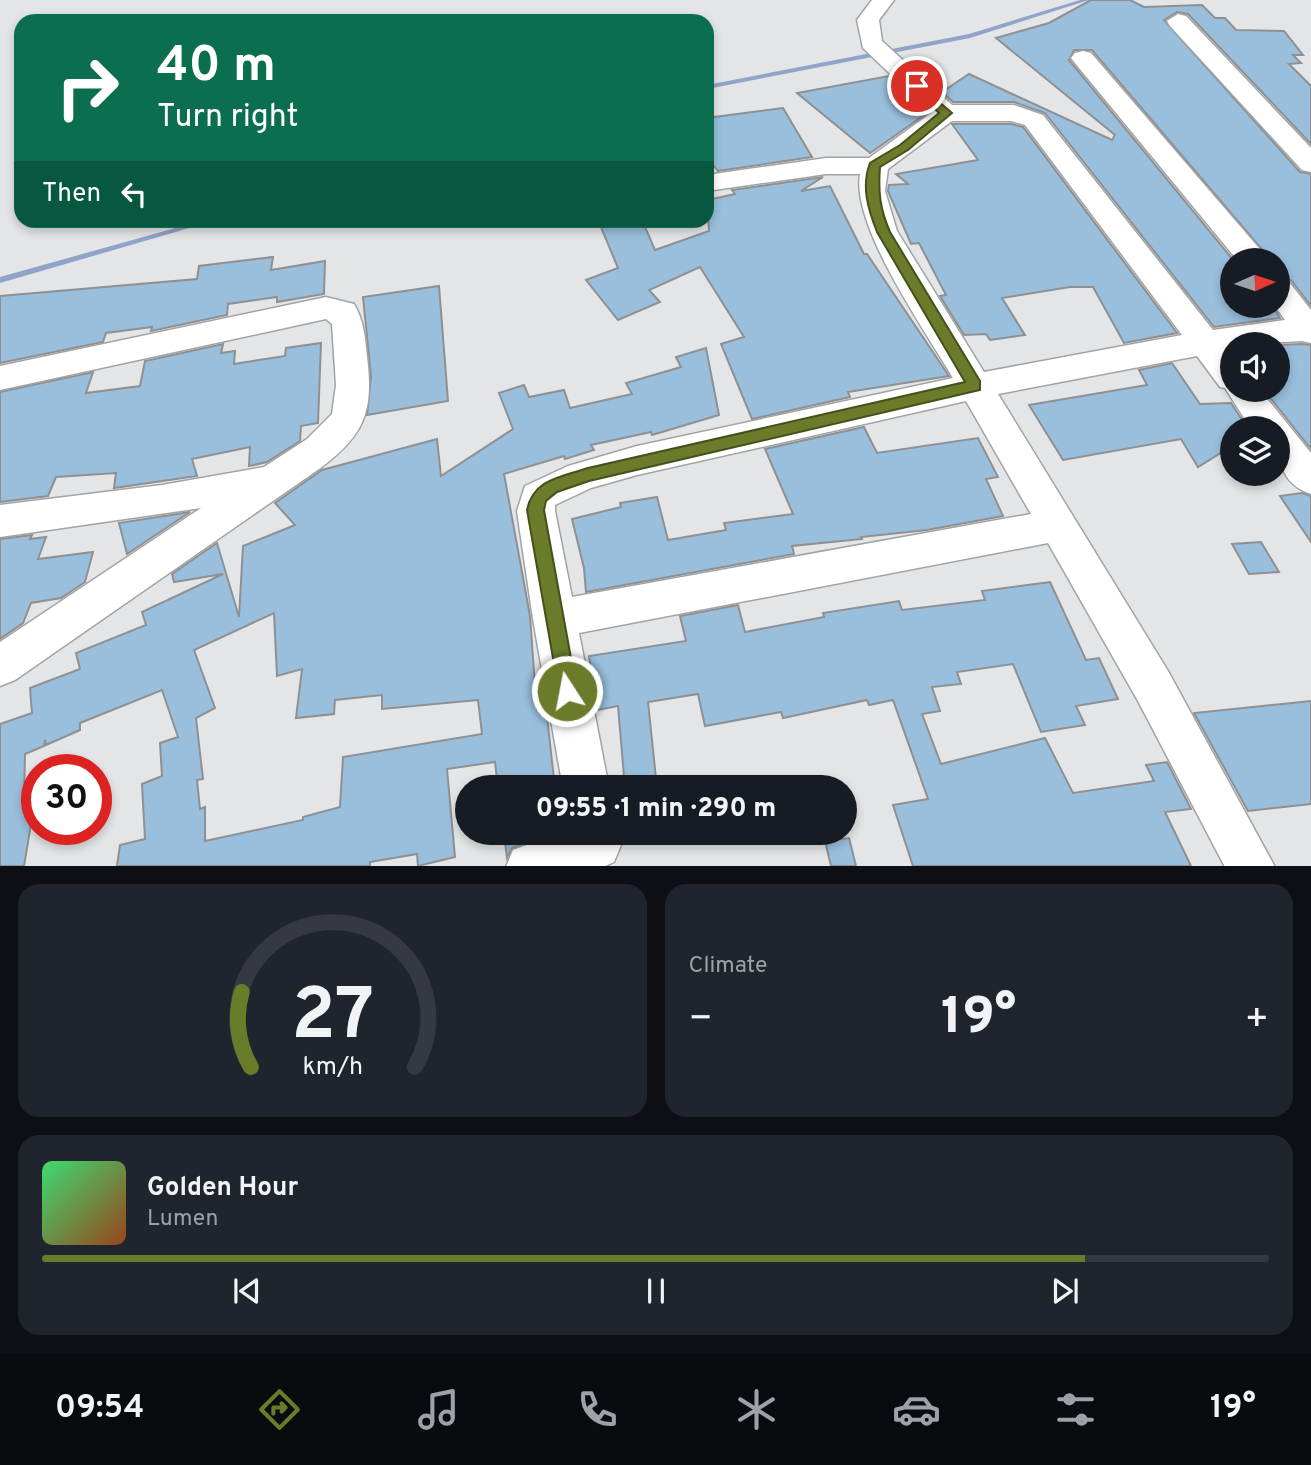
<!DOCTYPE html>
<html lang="en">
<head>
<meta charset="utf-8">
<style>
	:root { --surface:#171b24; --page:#20242c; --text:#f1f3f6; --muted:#9ea1a6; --line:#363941; --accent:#6a7b2a }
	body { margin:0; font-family:Overpass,sans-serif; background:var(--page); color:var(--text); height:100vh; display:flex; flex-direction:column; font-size:26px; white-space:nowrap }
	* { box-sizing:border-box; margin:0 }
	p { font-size:23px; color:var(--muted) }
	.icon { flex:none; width:38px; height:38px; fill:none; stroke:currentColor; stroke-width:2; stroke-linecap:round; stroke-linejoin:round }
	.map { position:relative; height:866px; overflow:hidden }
	.sheet { display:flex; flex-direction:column; gap:18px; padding:18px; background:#0d0f14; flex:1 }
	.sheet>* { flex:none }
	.banner { position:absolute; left:14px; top:14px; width:700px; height:214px; border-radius:21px; box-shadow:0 4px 10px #0003; background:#0b6e4f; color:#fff; overflow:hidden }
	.needle { width:46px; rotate:87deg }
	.tools { position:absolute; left:1220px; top:248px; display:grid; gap:14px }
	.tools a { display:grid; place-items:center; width:70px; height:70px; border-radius:50%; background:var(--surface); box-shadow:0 4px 10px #0003; font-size:35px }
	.speed { position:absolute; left:21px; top:754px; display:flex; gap:14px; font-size:35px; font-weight:700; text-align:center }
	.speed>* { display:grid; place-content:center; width:91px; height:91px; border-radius:50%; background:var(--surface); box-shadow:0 4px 10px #0003; line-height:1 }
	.speed .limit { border:10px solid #d22; background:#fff; color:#111 }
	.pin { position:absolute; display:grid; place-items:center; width:60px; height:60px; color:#fff; margin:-30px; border:4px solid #fff; border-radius:50%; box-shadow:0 2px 7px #0007 }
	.me { position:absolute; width:77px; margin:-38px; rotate:349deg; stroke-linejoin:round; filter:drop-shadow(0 0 5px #0008) }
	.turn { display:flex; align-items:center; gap:24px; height:147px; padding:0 28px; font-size:32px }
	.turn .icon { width:91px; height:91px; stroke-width:2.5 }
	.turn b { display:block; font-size:49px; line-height:60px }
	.then { display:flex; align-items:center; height:66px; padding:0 28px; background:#0003; gap:14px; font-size:26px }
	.big { font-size:52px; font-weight:800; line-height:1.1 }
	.sheet .card { flex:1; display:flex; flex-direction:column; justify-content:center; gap:10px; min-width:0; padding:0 24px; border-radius:21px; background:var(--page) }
	.sheet .dial { align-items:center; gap:0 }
	.dial svg { height:182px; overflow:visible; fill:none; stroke:var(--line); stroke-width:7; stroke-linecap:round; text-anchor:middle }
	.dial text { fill:var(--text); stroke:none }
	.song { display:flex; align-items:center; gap:21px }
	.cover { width:84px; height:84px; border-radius:10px; background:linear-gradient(135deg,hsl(140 70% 55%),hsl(20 70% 35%)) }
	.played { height:7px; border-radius:4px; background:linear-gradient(90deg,var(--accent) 85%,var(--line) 85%) }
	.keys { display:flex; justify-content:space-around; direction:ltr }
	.heat { display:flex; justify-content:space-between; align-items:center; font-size:38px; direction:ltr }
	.sheet .tiles { flex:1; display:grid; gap:18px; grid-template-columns:1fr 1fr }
	.card:last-child { grid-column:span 2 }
	.trip { position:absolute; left:455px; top:775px; width:402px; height:70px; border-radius:35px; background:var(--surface); box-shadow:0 4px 10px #0003; font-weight:800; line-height:70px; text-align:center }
	.dock { display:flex; height:112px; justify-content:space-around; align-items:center; background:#090b0e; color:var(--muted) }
	.dock .icon { width:49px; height:49px }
	.dock .current { color:var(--accent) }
	.dock b { font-size:32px; color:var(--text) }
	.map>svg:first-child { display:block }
</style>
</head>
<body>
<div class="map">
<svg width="1311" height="867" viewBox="0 0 1311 867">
	<rect width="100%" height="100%" fill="#e3e5e7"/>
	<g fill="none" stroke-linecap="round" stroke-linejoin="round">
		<!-- stream -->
		<g fill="#90a3c9" fill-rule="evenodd">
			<path d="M1080 0H1089L970 38 707 89V85L969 34Z"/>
			<path d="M204 220H217L0 283V277Z"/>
		</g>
	</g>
	<!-- building -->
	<g fill="#99bfdd" stroke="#8e9092" stroke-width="2" fill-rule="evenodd">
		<path d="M1091 0H1130L1144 7 1202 5 1215 18H1225L1236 30 1284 31 1303 55H1293L1301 63 1289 64 1311 86V144L1188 14 1177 12 1164 20 1300 172 1311 174V306L1291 280 1278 276V261H1272L1092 50H1074L1069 60 1234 261 1232 306H1273L1280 318 1214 327 1045 113 1014 102H953L918 71 936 70 945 90 969 74 1112 140 1115 135 996 38 1049 23Z"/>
		<path d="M889 76 927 113 870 153 797 93Z"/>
		<path d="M783 108 812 157 718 171 707 157V118Z"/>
		<path d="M952 124H1011L1023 127 1177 333 1124 343 1093 287H1070L1002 298 1025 335 990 340 986 334 964 335 940 296 946 295 919 243 911 244 888 191 889 185 908 184 896 174 978 160Z"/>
		<path d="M823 177 801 191 830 186 864 254H867L949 376 848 392 850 397 752 419 721 344 744 337 700 267 649 290 660 302 618 320 586 280 618 268 598 220H642L655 250 709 231 707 200 735 194 732 190Z"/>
		<path d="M273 257 271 270 325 261 324 294 277 302V297L228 304 227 315 151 331 152 327 106 333 103 342 0 363V296L197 279 199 266Z"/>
		<path d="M439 286 448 401 367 415 371 376 363 297Z"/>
		<path d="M321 343 318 423 301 426 300 441 267 462 249 466 250 447 192 459 197 476 114 488 116 473 56 477 48 496 0 502V392L93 372 86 393 140 386 145 361 223 344 221 353 235 351 234 364 285 356 286 348Z"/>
		<path d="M1302 344 1311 345V449L1264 390H1278V345Z"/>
		<path d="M706 348 719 415 652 435 651 432 591 445 594 450 565 459 564 456 504 474 530 616 536 700 545 699 555 788H498L495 762 447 769 455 857 418 866 417 854 370 862V866H117L120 845 145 839 142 784 162 776 160 743 178 737 162 690 80 723V730L46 745 45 740 44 746 25 754 24 798 36 795 24 866H0V724L32 713 30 688 80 669 76 653 146 625 142 612 223 574 174 582 172 574 217 543 239 617 243 546 295 525 275 503 322 470 437 439 441 476 513 429 499 393 524 385 529 397 564 390 570 408 632 394 626 383 681 367 676 357ZM274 613 277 676 302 669 296 718 334 714 335 700 382 695V709L478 700 482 734 343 757 340 807 303 817V820L205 841V807L200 809 197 780 203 779 196 718 215 708 194 650Z"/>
		<path d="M1172 363 1200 404 1231 403 1248 429H1232V446L1198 467 1181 439 1063 460 1029 405 1147 385 1139 370Z"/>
		<path d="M864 427 877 453 978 438 998 477 986 479 1003 516 927 530 861 537 862 539 792 546 794 554 586 592 584 568 572 519 621 507 620 503 657 497 668 540 726 530 724 523 793 514 765 449Z"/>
		<path d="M1302 493 1311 496V542L1280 496Z"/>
		<path d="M190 512 127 554 119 523Z"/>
		<path d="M32 535 30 539 46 537 38 559 93 552 85 582 61 598 31 603 23 623 0 639V539Z"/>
		<path d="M1261 542 1279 572 1249 574 1232 544Z"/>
		<path d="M1050 582 1086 660 1099 658 1118 699 1076 706 1085 725 1041 732 1013 664 957 672 961 684 932 687 940 711 922 714 941 764 1045 738 1073 793 1154 781 1146 765 1167 762 1191 809 1165 812 1191 866H913L893 805 928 799 893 700 869 705 867 700 783 718 781 712 705 726 698 694 648 702 657 788H625L618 706 597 710 589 656 686 641 680 616 738 605 745 632 824 617 823 613 899 601 902 610 985 600 982 591Z"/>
		<path d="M1311 701V804L1248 811 1194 713Z"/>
		<path d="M504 833H552L512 848 507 858Z"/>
		<path d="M849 838 856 866H831L825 841Z"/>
	</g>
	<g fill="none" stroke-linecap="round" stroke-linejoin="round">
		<defs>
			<g id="minor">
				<path d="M872 0H894L879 20 882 41 952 105H1014L1043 115 1213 330 1285 320 1275 306H1278V278L1289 282 1311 310V343L1302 341 1232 345 1229 351 1232 354V390H1260L1311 453V494C1279 483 1278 458 1278 429H1251L1225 388 1220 387 1197 356 998 394 1168 671 1275 867H1225L1138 701 1048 543 579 633 609 788H563L533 619 517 511 525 486 568 466 637 446 953 378C925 330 851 226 860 174H826L707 191V175L826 158H869L931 113 863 48 857 20ZM952 121H1011L1025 125 1182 335 984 372 897 231 885 191 888 169ZM966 401 1031 514 572 597 555 511V505L591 488 637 475Z"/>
				<path d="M1178 14 1186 16 1311 148V172L1302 170 1170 26 1167 21Z"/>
				<path d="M1083 51 1091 53 1270 261H1238L1075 63 1071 58 1075 53Z"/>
				<path d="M326 297 354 304C364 321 365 337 367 357 374 412 364 436 319 469L15 680 0 686V642L201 508 0 537V505L162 485 264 467 307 439 332 414 336 385 332 324 326 319 0 390V366Z"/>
				<path d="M560 833H616L621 845 614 862 603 867H506L513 850Z"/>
			</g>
		</defs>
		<!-- minor casing -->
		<use href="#minor" stroke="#a1a3a5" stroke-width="3"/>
		<!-- minor -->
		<use href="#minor" fill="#fff" fill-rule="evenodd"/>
	</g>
	<!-- route -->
	<path fill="#6a7b2a" stroke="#45501b" stroke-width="2" d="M917 83 952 113 908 150 880 167C878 192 880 209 890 232L980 381V390L589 481 557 492 546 501 544 510 577 691 574 698 567 701 560 698 527 510C533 479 561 477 588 468L965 382 877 232C868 209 861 186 870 163L900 145 939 113 913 89 911 86Z"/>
</svg>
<div class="tools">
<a><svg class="needle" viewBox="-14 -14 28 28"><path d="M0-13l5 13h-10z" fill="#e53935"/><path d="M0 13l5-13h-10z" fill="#9ea1a6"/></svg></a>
<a><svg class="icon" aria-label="sound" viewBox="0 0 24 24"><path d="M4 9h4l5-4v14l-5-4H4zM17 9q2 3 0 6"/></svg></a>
<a><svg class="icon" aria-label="layers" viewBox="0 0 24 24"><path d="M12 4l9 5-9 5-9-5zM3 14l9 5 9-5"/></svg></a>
</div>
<div class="speed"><div class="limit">30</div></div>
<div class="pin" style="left:917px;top:86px;background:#d93025"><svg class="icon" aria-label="arrive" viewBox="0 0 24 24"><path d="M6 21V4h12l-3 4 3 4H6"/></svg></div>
<svg class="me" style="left:567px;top:691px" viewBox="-20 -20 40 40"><circle r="17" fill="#6a7b2a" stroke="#fff" stroke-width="3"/><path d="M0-11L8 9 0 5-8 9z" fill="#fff"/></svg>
<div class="trip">09:55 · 1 min · 290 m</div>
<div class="banner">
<div class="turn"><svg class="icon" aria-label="right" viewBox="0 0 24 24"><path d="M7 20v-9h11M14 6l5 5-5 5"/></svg><div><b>40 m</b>Turn right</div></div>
<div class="then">Then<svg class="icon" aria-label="left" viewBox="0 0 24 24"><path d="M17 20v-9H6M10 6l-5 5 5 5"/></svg></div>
</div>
</div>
<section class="sheet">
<div class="tiles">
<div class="card dial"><svg viewBox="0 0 100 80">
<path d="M14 69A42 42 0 1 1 86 69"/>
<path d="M14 69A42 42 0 0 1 10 36" stroke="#6a7b2a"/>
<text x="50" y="56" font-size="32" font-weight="700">27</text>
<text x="50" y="72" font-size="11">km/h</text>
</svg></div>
<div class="card"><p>Climate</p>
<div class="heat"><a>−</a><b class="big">19°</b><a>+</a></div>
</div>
<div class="card">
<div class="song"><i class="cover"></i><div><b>Golden Hour</b><p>Lumen</p></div></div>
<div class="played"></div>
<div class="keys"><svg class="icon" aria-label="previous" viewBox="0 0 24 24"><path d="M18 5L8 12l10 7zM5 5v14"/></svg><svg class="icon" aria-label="pause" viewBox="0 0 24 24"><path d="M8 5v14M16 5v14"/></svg><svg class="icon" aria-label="next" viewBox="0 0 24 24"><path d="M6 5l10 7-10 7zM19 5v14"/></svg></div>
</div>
</div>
</section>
<nav class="dock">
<b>09:54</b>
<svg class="icon current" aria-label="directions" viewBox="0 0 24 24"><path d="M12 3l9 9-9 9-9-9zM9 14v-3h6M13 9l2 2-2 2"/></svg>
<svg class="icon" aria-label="music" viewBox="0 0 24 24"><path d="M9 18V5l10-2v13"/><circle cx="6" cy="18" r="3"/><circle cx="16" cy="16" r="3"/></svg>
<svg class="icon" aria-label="phone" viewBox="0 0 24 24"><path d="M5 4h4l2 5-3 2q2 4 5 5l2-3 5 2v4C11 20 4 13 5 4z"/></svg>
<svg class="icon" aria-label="climate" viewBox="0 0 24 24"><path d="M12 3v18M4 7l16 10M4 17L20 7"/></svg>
<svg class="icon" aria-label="car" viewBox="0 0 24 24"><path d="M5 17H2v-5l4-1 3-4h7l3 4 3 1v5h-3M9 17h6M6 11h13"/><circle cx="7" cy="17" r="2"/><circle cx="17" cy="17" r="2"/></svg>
<svg class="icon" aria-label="filters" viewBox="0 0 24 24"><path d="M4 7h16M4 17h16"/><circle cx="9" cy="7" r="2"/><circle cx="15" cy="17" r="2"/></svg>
<b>19°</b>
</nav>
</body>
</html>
